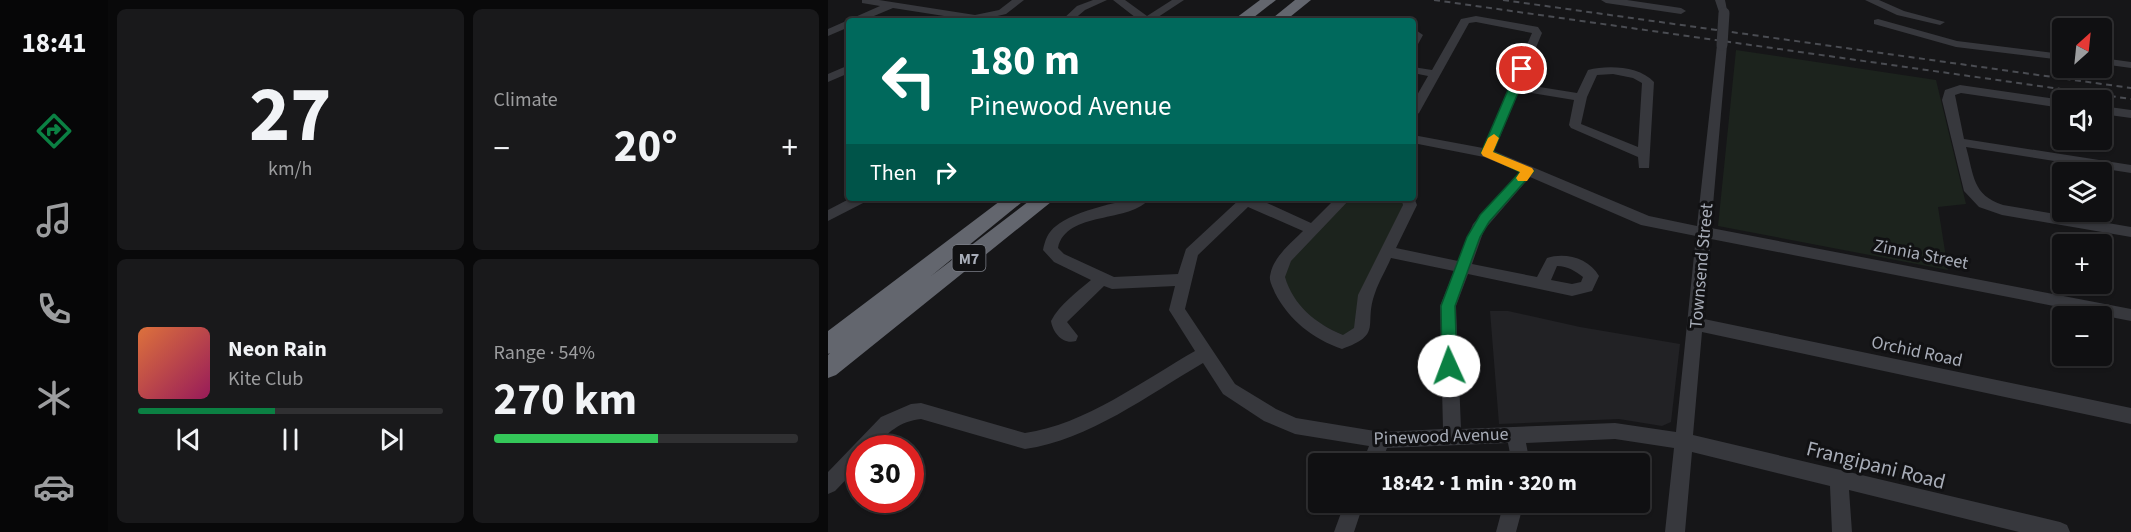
<!DOCTYPE html>
<html lang="en">
<head>
<meta charset="utf-8">
<style>
	:root { --surface:#101012; --page:#19191b; --text:#f1f3f6; --muted:#9c9d9f; --line:#303032; --accent:#0b8043 }
	body { margin:0; font-family:"Source Sans 3",sans-serif; background:var(--page); color:var(--text); height:100vh; display:flex; flex-direction:column; font-size:22px; white-space:nowrap }
	* { box-sizing:border-box; margin:0 }
	p { font-size:20px; color:var(--muted) }
	.icon { flex:none; width:33px; height:33px; fill:none; stroke:currentColor; stroke-width:2; stroke-linecap:round; stroke-linejoin:round }
	.map { position:relative; flex:1; overflow:hidden }
	.details { display:flex; flex-direction:column; gap:9px; padding:9px; background:#09090a; width:720px }
	.details>* { flex:none }
	.top-card { position:absolute; left:18px; top:18px; width:570px; height:183px; border-radius:6px; box-shadow:0 2px 4px #0004,0 0 0 2px var(--line); background:#00695c; color:#fff; overflow:hidden }
	.needle { width:39px; rotate:27deg }
	.buttons { position:absolute; left:1224px; top:18px; display:grid; gap:12px }
	.buttons a { display:grid; place-items:center; width:60px; height:60px; border-radius:6px; background:var(--surface); box-shadow:0 2px 4px #0004,0 0 0 2px var(--line); font-size:30px }
	.speed { position:absolute; left:18px; top:435px; display:flex; gap:12px; font-size:30px; font-weight:700; text-align:center }
	.speed>* { display:grid; place-content:center; width:78px; height:78px; border-radius:50%; background:var(--surface); box-shadow:0 2px 4px #0004,0 0 0 2px var(--line); line-height:1 }
	.speed .limit { border:9px solid #d22; background:#fff; color:#111 }
	.pin { position:absolute; display:grid; place-items:center; width:51px; height:51px; color:#fff; margin:-26px; border:3px solid #fff; border-radius:50%; box-shadow:0 2px 6px #0007 }
	.me { position:absolute; width:66px; margin:-33px; rotate:358deg; stroke-linejoin:round; filter:drop-shadow(0 0 4px #0008) }
	.turn { display:flex; align-items:center; gap:21px; height:126px; padding:0 24px; font-size:27px }
	.turn .icon { width:78px; height:78px; stroke-width:2.5 }
	.turn b { display:block; font-size:42px; line-height:51px }
	.then { display:flex; align-items:center; height:57px; padding:0 24px; background:#0003; gap:12px; font-size:22px }
	.big { font-size:45px; font-weight:700; line-height:1.1 }
	.details .widget { flex:1; display:flex; flex-direction:column; justify-content:center; gap:9px; min-width:0; padding:0 21px; border-radius:9px; background:var(--page) }
	.details .dial { align-items:center; gap:0 }
	.dial b { font-size:78px; line-height:1 }
	.song { display:flex; align-items:center; gap:18px }
	.cover { width:72px; height:72px; border-radius:9px; background:linear-gradient(135deg,hsl(20 70% 55%),hsl(330 70% 35%)) }
	.played { height:6px; border-radius:3px; background:linear-gradient(90deg,var(--accent) 45%,var(--line) 45%) }
	.keys { display:flex; justify-content:space-around; direction:ltr }
	.heat { display:flex; justify-content:space-between; align-items:center; font-size:33px; direction:ltr }
	.charge { height:9px; border-radius:4px; background:linear-gradient(90deg,#34c759 54%,var(--line) 0) }
	.details .tiles { flex:1; display:grid; gap:9px; grid-template-columns:repeat(2,1fr) }
	.trip { position:absolute; left:480px; top:453px; width:342px; height:60px; border-radius:6px; background:var(--surface); box-shadow:0 2px 4px #0004,0 0 0 2px var(--line); font-weight:700; line-height:60px; text-align:center }
	main { display:flex; flex:1; min-height:0 }
	.tab-bar { display:flex; flex-direction:column; width:108px; justify-content:space-around; align-items:center; background:#060607; color:var(--muted) }
	.tab-bar .icon { width:42px; height:42px }
	.tab-bar .selected { color:var(--accent) }
	.tab-bar b { font-size:27px; color:var(--text) }
	.map>svg:first-child { display:block }
</style>
</head>
<body>
<main>
<nav class="tab-bar">
<b>18:41</b>
<svg class="icon selected" aria-label="directions" viewBox="0 0 24 24"><path d="M12 3l9 9-9 9-9-9zM9 14v-3h6M13 9l2 2-2 2"/></svg>
<svg class="icon" aria-label="music" viewBox="0 0 24 24"><path d="M9 18V5l10-2v13"/><circle cx="6" cy="18" r="3"/><circle cx="16" cy="16" r="3"/></svg>
<svg class="icon" aria-label="phone" viewBox="0 0 24 24"><path d="M5 4h4l2 5-3 2q2 4 5 5l2-3 5 2v4C11 20 4 13 5 4z"/></svg>
<svg class="icon" aria-label="climate" viewBox="0 0 24 24"><path d="M12 3v18M4 7l16 10M4 17L20 7"/></svg>
<svg class="icon" aria-label="car" viewBox="0 0 24 24"><path d="M5 17H2v-5l4-1 3-4h7l3 4 3 1v5h-3M9 17h6M6 11h13"/><circle cx="7" cy="17" r="2"/><circle cx="17" cy="17" r="2"/></svg>
</nav>
<section class="details">
<div class="tiles">
<div class="widget dial"><b>27</b><p>km/h</p></div>
<div class="widget"><p>Climate</p>
<div class="heat"><a>−</a><b class="big">20°</b><a>+</a></div>
</div>
<div class="widget">
<div class="song"><i class="cover"></i><div><b>Neon Rain</b><p>Kite Club</p></div></div>
<div class="played"></div>
<div class="keys"><svg class="icon" aria-label="previous" viewBox="0 0 24 24"><path d="M18 5L8 12l10 7zM5 5v14"/></svg><svg class="icon" aria-label="pause" viewBox="0 0 24 24"><path d="M8 5v14M16 5v14"/></svg><svg class="icon" aria-label="next" viewBox="0 0 24 24"><path d="M6 5l10 7-10 7zM19 5v14"/></svg></div>
</div>
<div class="widget"><p>Range · 54%</p><b class="big">270 km</b><div class="charge"></div></div>
</div>
</section>
<div class="map">
<svg width="1303" height="532" viewBox="0 0 1303 532">
	<rect width="100%" height="100%" fill="#161618"/>
	<!-- built -->
	<path fill="#222225" d="M662 311H680L752 327 852 344 843 422 834 426 791 419 671 424Z"/>
	<!-- green -->
	<g fill="#1c231d">
		<path d="M908 50 1108 80 1138 204 1110 207 1120 270 890 226Z"/>
		<path d="M520 198 577 200 530 327 519 337C486 322 460 309 454 269Z"/>
	</g>
	<g fill="none" stroke-linecap="round" stroke-linejoin="round">
		<!-- minor -->
		<g fill="#37383d" fill-rule="evenodd">
			<path d="M34 0H51L147 15 171 10 184 0H196L178 14 148 21 65 8 34 21H21V27L0 36V29L52 6 34 3Z"/>
			<path d="M265 0H279L257 10 244 21H233L249 6Z"/>
			<path d="M285 0H297L319 16 344 0H356L324 21H312Z"/>
			<path d="M773 0H799L853 8 858 11 853 14 778 3Z"/>
			<path d="M887 0H897L900 15H892Z"/>
			<path d="M1037 0H1051L1076 11 1117 22 1112 25 1069 15Z"/>
			<path d="M648 16 710 27 714 33 693 84 749 93 760 70C780 65 811 66 826 82L821 168H811L810 157 743 128 741 125 746 100 691 91 666 151 821 216 869 226 889 45 894 42 899 45 883 228 1303 309V321L883 239 876 319 1303 408V424L874 332 865 435 1232 522 1239 525 1242 532H1191L1021 490 1024 532H1004L1002 486 864 452 857 532H837L846 448 787 439 698 443 702 464H684L680 443 559 448 553 464H534L541 446 467 434 436 421 395 394 375 363C320 395 261 440 197 449L93 419C72 421 59 433 46 448H32V465L7 491 0 494V472L53 417 83 404 93 403 197 433C256 425 316 380 367 351L341 310 347 286 284 289 276 286 239 322 250 336 248 341C235 345 225 333 223 321 232 304 249 292 263 280L226 262 215 250C217 240 220 232 228 226 246 211 299 198 322 198 303 224 238 210 230 248L236 254 286 277 350 274 358 249 413 198H428L483 223 508 198H523L463 261 457 277C465 305 488 324 515 335L526 328 530 295 575 205 573 198H585V195L589 205 568 248 630 261 645 224 692 172 656 157 585 143V135L655 148 704 33 648 22 641 23 591 113 585 117V102L600 76 585 73V67L604 70 633 19ZM785 74 805 78 814 83 810 147 753 124 759 97 769 75ZM702 177 813 225 868 236 848 432 787 423 633 429 628 306 640 274 744 296 764 291 771 276C761 258 737 252 719 258L709 277 644 264 656 230ZM420 207 475 231C462 244 445 257 442 276 441 281 445 288 447 293 461 320 485 339 514 349 556 334 535 325 547 293 551 281 558 270 563 258L626 271 612 306 615 429 553 432 468 418 448 409 407 384 357 309 370 255ZM729 266C740 266 747 271 755 277L753 282 744 284 723 280Z"/>
			<path d="M1050 19 1129 41 1234 54V60L1128 47 1046 24V20Z"/>
			<path d="M585 28 595 35 589 46 585 47Z"/>
			<path d="M1274 58 1303 62V68L1274 64Z"/>
			<path d="M21 65V73L0 82V74Z"/>
			<path d="M1132 85 1235 100 1234 108 1133 93 1127 95 1136 139 1303 165V173L1138 147C1146 175 1144 195 1175 205L1303 227V237L1174 215 1151 207 1136 191 1114 100 1117 90Z"/>
			<path d="M1274 106 1303 110V118L1274 114Z"/>
			<path d="M23 198H41L39 201 0 221V210Z"/>
			<path d="M517 502H536L526 532H506Z"/>
			<path d="M676 502H696L688 532H668Z"/>
		</g>
		<!-- highway -->
		<g fill="#63666e" fill-rule="evenodd">
			<path d="M432 0H448L421 21H404Z"/>
			<path d="M467 0H483L457 21H441Z"/>
			<path d="M176 198H199L103 276 205 198H228L8 375 0 378V355L2 353 0 354V331Z"/>
		</g>
		<!-- rail -->
		<g stroke="#4a4c52" stroke-width="2" stroke-dasharray="6 4.5" stroke-linecap="butt">
			<path d="M606 0 1303 99"/>
			<path d="M675 0 1303 88"/>
		</g>
		<!-- minor-bridge -->
		<path stroke="#37383d" stroke-width="11" d="M894 45 896 13"/>
	</g>
	<!-- route -->
	<path fill="#0b8043" stroke="#07532c" stroke-width="1.5" d="M694 66 700 69 665 152 706 171 661 222 652 237 627 306 629 366 621 372 614 366 613 306 639 237 652 215 692 172 653 153 689 69Z"/>
	<!-- slow -->
	<path fill="#f59e0b" d="M666 134 671 138 665 152 704 168 706 171 699 181H690L688 178 692 172 655 156 653 153 660 138Z"/>
	<g text-anchor="middle" stroke-width="6" stroke-linejoin="round" paint-order="stroke">
		<!-- shield labels -->
		<rect fill="#111113" stroke="#7b7e86" stroke-width="1.5" x="124.5" y="245" width="33" height="26" rx="4.5"/>
		<g font-size="16" font-weight="bold" fill="#a8adb8">
			<text x="141" y="264">M7</text>
		</g>
		<!-- street labels -->
		<g font-size="18" fill="#a8adb8" stroke="#111113">
			<text transform="translate(1093 254) rotate(11)" y="6">Zinnia Street</text>
			<text transform="translate(873 266) rotate(-85)" y="6">Townsend Street</text>
			<text transform="translate(1089 351) rotate(12)" y="6">Orchid Road</text>
			<text transform="translate(613 436) rotate(-2)" y="6">Pinewood Avenue</text>
		</g>
		<!-- near-street labels -->
		<g font-size="21" fill="#a8adb8" stroke="#111113">
			<text transform="translate(1048 465) rotate(14)" y="7">Frangipani Road</text>
		</g>
	</g>
</svg>
<div class="buttons">
<a><svg class="needle" viewBox="-14 -14 28 28"><path d="M0-13l5 13h-10z" fill="#e53935"/><path d="M0 13l5-13h-10z" fill="#9c9d9f"/></svg></a>
<a><svg class="icon" aria-label="sound" viewBox="0 0 24 24"><path d="M4 9h4l5-4v14l-5-4H4zM17 9q2 3 0 6"/></svg></a>
<a><svg class="icon" aria-label="layers" viewBox="0 0 24 24"><path d="M12 4l9 5-9 5-9-5zM3 14l9 5 9-5"/></svg></a>
<a>+</a>
<a>−</a>
</div>
<div class="speed"><div class="limit">30</div></div>
<div class="pin" style="left:694px;top:69px;background:#d93025"><svg class="icon" aria-label="arrive" viewBox="0 0 24 24"><path d="M6 21V4h12l-3 4 3 4H6"/></svg></div>
<svg class="me" style="left:621px;top:366px" viewBox="-20 -20 40 40"><circle r="19" fill="#fff"/><path d="M0-13L10 11 0 6-10 11z" fill="#0b8043"/></svg>
<div class="trip">18:42 · 1 min · 320 m</div>
<div class="top-card">
<div class="turn"><svg class="icon" aria-label="left" viewBox="0 0 24 24"><path d="M17 20v-9H6M10 6l-5 5 5 5"/></svg><div><b>180 m</b>Pinewood Avenue</div></div>
<div class="then">Then<svg class="icon" aria-label="right" viewBox="0 0 24 24"><path d="M7 20v-9h11M14 6l5 5-5 5"/></svg></div>
</div>
</div>
</main>
</body>
</html>
